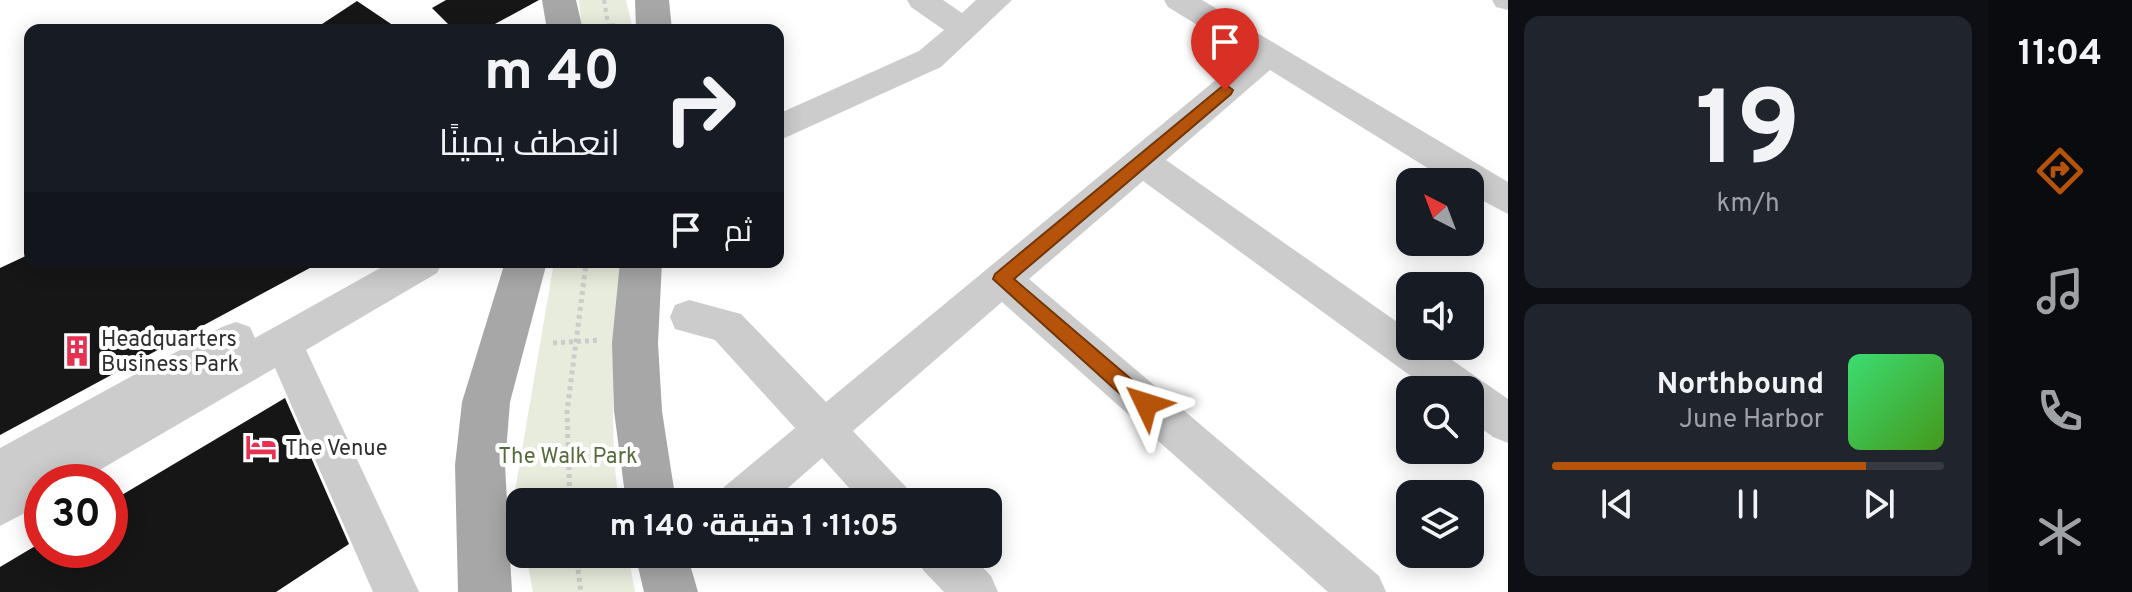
<!DOCTYPE html>
<html lang="ar">
<head>
<meta charset="utf-8">
<style>
	:root { --surface:#171b24; --page:#20242c; --text:#f1f3f6; --muted:#9ea1a6; --line:#363941; --accent:#b45309 }
	body { margin:0; font-family:Overpass,Cairo,sans-serif; background:var(--page); color:var(--text); direction:rtl; height:100vh; display:flex; flex-direction:column; font-size:30px; white-space:nowrap }
	* { box-sizing:border-box; margin:0 }
	p { font-size:26px; color:var(--muted) }
	.icon { flex:none; width:44px; height:44px; fill:none; stroke:currentColor; stroke-width:2; stroke-linecap:round; stroke-linejoin:round }
	.map { position:relative; flex:1; overflow:hidden; direction:ltr }
	.sheet { display:flex; flex-direction:column; gap:16px; padding:16px; background:#0d0f14; width:480px }
	.sheet>* { flex:none }
	.hud { position:absolute; left:24px; top:24px; width:760px; height:244px; border-radius:16px; box-shadow:0 4px 20px #0003; direction:rtl; background:#171b24; color:var(--text); overflow:hidden }
	.needle { width:52px; rotate:318deg }
	.controls { position:absolute; left:1396px; top:168px; display:grid; gap:16px }
	.controls a { display:grid; place-items:center; width:88px; height:88px; border-radius:16px; background:var(--surface); box-shadow:0 4px 20px #0003; font-size:40px }
	.speed { position:absolute; left:24px; top:464px; display:flex; gap:16px; font-size:40px; font-weight:700; text-align:center }
	.speed>* { display:grid; place-content:center; width:104px; height:104px; border-radius:50%; background:var(--surface); box-shadow:0 4px 20px #0003; line-height:1 }
	.speed .limit { border:12px solid #d22; background:#fff; color:#111 }
	.pin { position:absolute; display:grid; place-items:center; width:68px; height:68px; color:#fff; margin:-82px -34px; border-radius:50% 50% 50% 0; rotate:-45deg; box-shadow:0 0 8px #0007 }
	.pin .icon { rotate:45deg }
	.me { position:absolute; width:88px; margin:-44px; rotate:311deg; stroke-linejoin:round; filter:drop-shadow(0 0 6px #0008) }
	.turn { display:flex; align-items:center; gap:28px; height:168px; padding:0 32px; font-size:36px }
	.turn .icon { width:104px; height:104px; stroke-width:2.5 }
	.turn b { display:block; font-size:56px; line-height:68px }
	.then { display:flex; align-items:center; height:76px; padding:0 32px; background:#0003; gap:16px; font-size:30px }
	.sheet .tile { flex:1; display:flex; flex-direction:column; justify-content:center; gap:12px; min-width:0; padding:0 28px; border-radius:16px; background:var(--page) }
	.sheet .dial { align-items:center; gap:0 }
	.dial b { font-size:104px; line-height:1 }
	.song { display:flex; align-items:center; gap:24px }
	.cover { width:96px; height:96px; border-radius:12px; background:linear-gradient(135deg,hsl(140 70% 55%),hsl(100 70% 35%)) }
	.played { height:8px; border-radius:4px; background:linear-gradient(90deg,var(--accent) 80%,var(--line) 80%) }
	.keys { display:flex; justify-content:space-around; direction:ltr }
	.trip { position:absolute; left:506px; top:488px; width:496px; height:80px; border-radius:16px; background:var(--surface); box-shadow:0 4px 20px #0003; font-weight:700; line-height:80px; text-align:center; direction:rtl }
	main { display:flex; flex:1; min-height:0 }
	.tab-bar { display:flex; flex-direction:column; width:144px; justify-content:space-around; align-items:center; background:#090b0e; color:var(--muted) }
	.tab-bar .icon { width:56px; height:56px }
	.tab-bar .on { color:var(--accent) }
	.tab-bar b { font-size:36px; color:var(--text) }
	.map>svg:first-child { display:block }
</style>
</head>
<body>
<main>
<nav class="tab-bar">
<b>11:04</b>
<svg class="icon on" aria-label="directions" viewBox="0 0 24 24"><path d="M12 3l9 9-9 9-9-9zM9 14v-3h6M13 9l2 2-2 2"/></svg>
<svg class="icon" aria-label="music" viewBox="0 0 24 24"><path d="M9 18V5l10-2v13"/><circle cx="6" cy="18" r="3"/><circle cx="16" cy="16" r="3"/></svg>
<svg class="icon" aria-label="phone" viewBox="0 0 24 24"><path d="M5 4h4l2 5-3 2q2 4 5 5l2-3 5 2v4C11 20 4 13 5 4z"/></svg>
<svg class="icon" aria-label="climate" viewBox="0 0 24 24"><path d="M12 3v18M4 7l16 10M4 17L20 7"/></svg>
</nav>
<section class="sheet">
<div class="tile dial"><b>19</b><p>km/h</p></div>
<div class="tile">
<div class="song"><i class="cover"></i><div><b>Northbound</b><p>June Harbor</p></div></div>
<div class="played"></div>
<div class="keys"><svg class="icon" aria-label="previous" viewBox="0 0 24 24"><path d="M18 5L8 12l10 7zM5 5v14"/></svg><svg class="icon" aria-label="pause" viewBox="0 0 24 24"><path d="M8 5v14M16 5v14"/></svg><svg class="icon" aria-label="next" viewBox="0 0 24 24"><path d="M6 5l10 7-10 7zM19 5v14"/></svg></div>
</div>
</section>
<div class="map">
<svg width="1508" height="592" viewBox="0 0 1508 592">
	<rect width="100%" height="100%" fill="#fff"/>
	<!-- green -->
	<g fill="#e7ecdd">
		<path d="M579 0H626L633 30H582Z"/>
		<path d="M554 262H623C616 341 607 423 619 502H520V521L515 491Z"/>
		<path d="M526 554H628L635 592H533Z"/>
	</g>
	<!-- building -->
	<g fill="#161616">
		<path d="M446 0H539L484 30H454L432 8Z"/>
		<path d="M357 1 400 30H313Z"/>
		<path d="M30 254V262H321L0 435V268Z"/>
		<path d="M285 398 349 544 276 592H0V567L42 542V550H110V502Z"/>
	</g>
	<g fill="none" stroke-linecap="round" stroke-linejoin="round">
		<!-- path-far1 -->
		<g stroke="#ccc" stroke-width="4" stroke-dasharray="4 4" stroke-linecap="butt">
			<path d="M604 0 609 30"/>
			<path d="M595 27 616 25"/>
			<path d="M585 266 586 262"/>
		</g>
		<!-- path -->
		<g stroke="#ccc" stroke-width="5" stroke-dasharray="4 4" stroke-linecap="butt">
			<path d="M553 343 600 340"/>
			<path d="M570 502 567 412 586 264"/>
			<path d="M576 554 581 592"/>
		</g>
		<!-- minor -->
		<g fill="#ccc" fill-rule="evenodd">
			<path d="M907 0H943L962 13 976 0H1012L941 67 778 141V114L919 51 944 30 911 7Z"/>
			<path d="M1164 0H1202L1508 182V214L1470 194V182H1450L1270 70 1166 160 1410 331V346H1432L1508 399V443L1493 437 1470 420V390H1430L1143 181 1029 279 1379 576 1386 592H1328L1002 302 853 431 906 487 913 502H862L822 458 772 502H717L724 487 795 428 715 340 675 329 670 317 675 305 689 300 741 314 826 402 1246 55 1168 7Z"/>
			<path d="M1492 0H1508V10L1496 7Z"/>
			<path d="M391 262H443L437 273 306 350 419 592H373L275 368 79 482H42V504L0 526V448L222 327 236 322 250 327 255 338Z"/>
			<path d="M917 554H970L991 576 998 592H944L923 570Z"/>
		</g>
		<!-- major -->
		<g fill="#a7a7a7" fill-rule="evenodd">
			<path d="M542 0H576L583 30H547Z"/>
			<path d="M635 0H669L672 30H636Z"/>
			<path d="M505 262H547L510 402 505 465 512 592H458L455 465 462 402Z"/>
			<path d="M620 262H662L658 343 662 411 676 502H626L614 411 612 343Z"/>
			<path d="M635 554H687L698 592H644Z"/>
		</g>
	</g>
	<!-- route -->
	<path fill="#b45309" stroke="#753606" stroke-width="2" d="M1225 84 1233 90 1231 94 1014 279 1153 398 1156 404 1153 411 1146 413 1139 411 993 279 995 274Z"/>
	<!-- icons -->
	<defs>
		<symbol id="building-bare" viewBox="-9 -9 18 18"><path d="M-4-6H4V6H1V3H-1V6H-4ZM-2.5-4.3h1.7v1.8h-1.7ZM.8-4.3h1.7v1.8H.8ZM-2.5-1h1.7V.8h-1.7ZM.8-1h1.7V.8H.8Z" fill="#e63150" stroke="#fff" stroke-width="2.5" paint-order="stroke"/></symbol>
		<symbol id="hotel-bare" viewBox="-9 -9 18 18"><path d="M-6-4.5h1.5V1H6V5H4.5V3h-9V5H-6ZM-4 0a1.8 1.8 0 1 1 3.6 0ZM.5 0V-2.5h3Q6-2.5 6 0Z" fill="#e63150" stroke="#fff" stroke-width="2.5" paint-order="stroke"/></symbol>
	</defs>
	<g fill-rule="evenodd">
		<use href="#building-bare" x="55" y="329" width="44" height="44"/>
		<use href="#hotel-bare" x="239" y="425" width="44" height="44"/>
	</g>
	<g text-anchor="middle" stroke-width="8" stroke-linejoin="round" paint-order="stroke">
		<!-- poi labels -->
		<g font-size="22" fill="#2f2f2f" stroke="#fff" text-anchor="start">
			<text x="101" y="346">Headquarters<tspan x="101" dy="25">Business Park</tspan></text>
			<text x="285" y="455">The Venue</text>
		</g>
		<!-- park labels -->
		<g font-size="22" fill="#566b3c" stroke="#fff">
			<text x="568" y="463">The Walk Park</text>
		</g>
	</g>
</svg>
<div class="controls">
<a><svg class="needle" viewBox="-14 -14 28 28"><path d="M0-13l5 13h-10z" fill="#e53935"/><path d="M0 13l5-13h-10z" fill="#9ea1a6"/></svg></a>
<a><svg class="icon" aria-label="sound" viewBox="0 0 24 24"><path d="M4 9h4l5-4v14l-5-4H4zM17 9q2 3 0 6"/></svg></a>
<a><svg class="icon" aria-label="search" viewBox="0 0 24 24"><circle cx="10" cy="10" r="6"/><path d="M15 15l6 6"/></svg></a>
<a><svg class="icon" aria-label="layers" viewBox="0 0 24 24"><path d="M12 4l9 5-9 5-9-5zM3 14l9 5 9-5"/></svg></a>
</div>
<div class="speed"><div class="limit">30</div></div>
<div class="pin" style="left:1225px;top:90px;background:#d93025"><svg class="icon" aria-label="arrive" viewBox="0 0 24 24"><path d="M6 21V4h12l-3 4 3 4H6"/></svg></div>
<svg class="me" style="left:1146px;top:404px" viewBox="-20 -20 40 40"><path d="M0-17L14 15 0 8-14 15z" fill="#b45309" stroke="#fff" stroke-width="4"/></svg>
<div class="trip">11:05 · 1 دقيقة · 140 m</div>
<div class="hud">
<div class="turn"><svg class="icon" aria-label="right" viewBox="0 0 24 24"><path d="M7 20v-9h11M14 6l5 5-5 5"/></svg><div><b>40 m</b>انعطف يمينًا</div></div>
<div class="then">ثم<svg class="icon" aria-label="arrive" viewBox="0 0 24 24"><path d="M6 21V4h12l-3 4 3 4H6"/></svg></div>
</div>
</div>
</main>
</body>
</html>
